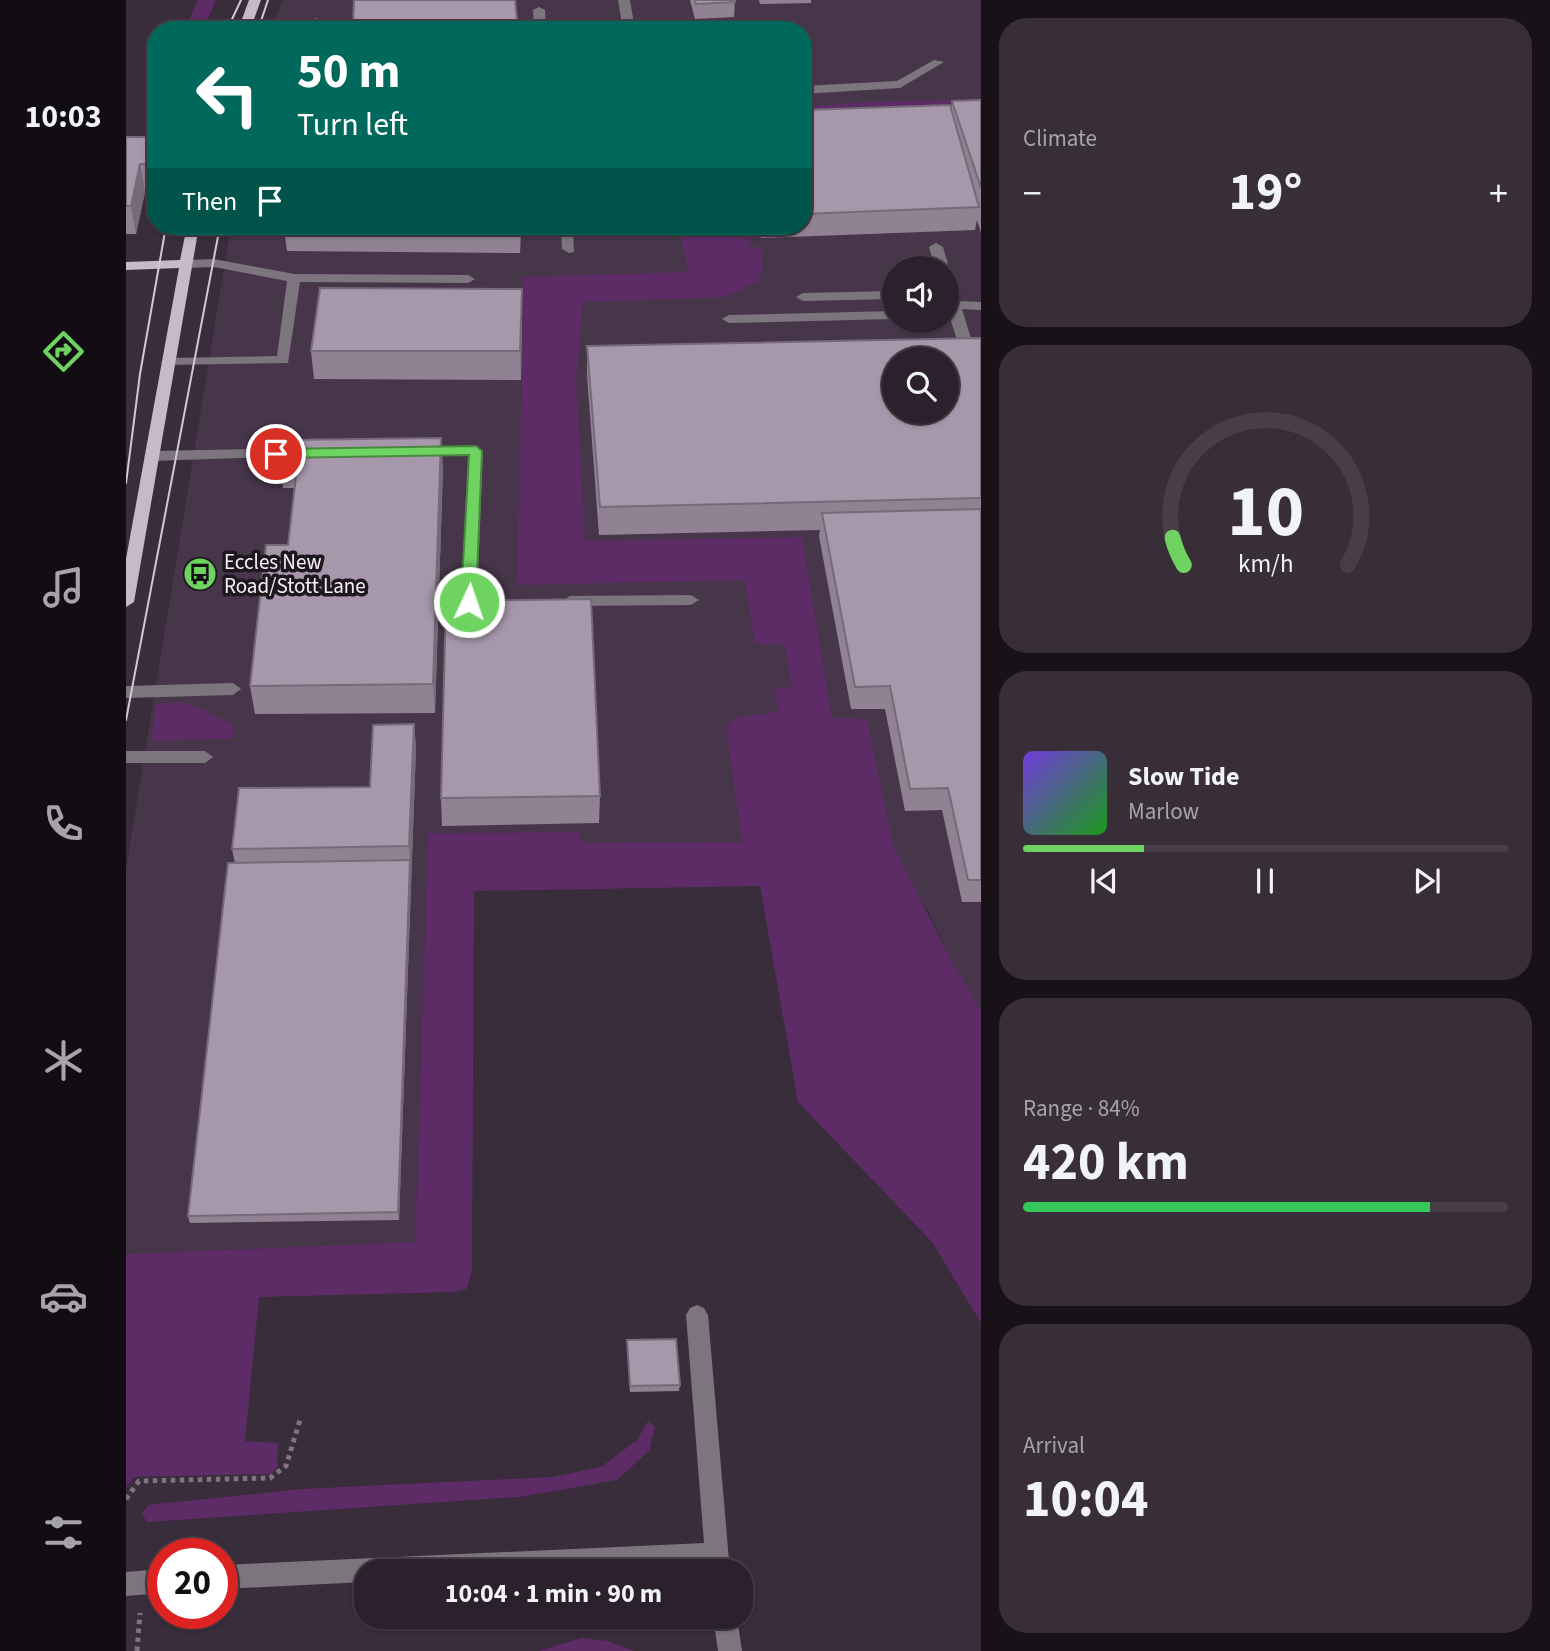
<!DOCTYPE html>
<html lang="en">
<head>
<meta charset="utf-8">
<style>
	:root { --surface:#2b212c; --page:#372e38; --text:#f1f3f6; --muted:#a6a3a9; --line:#473e48; --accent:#6ed361 }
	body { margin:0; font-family:"Source Sans 3",sans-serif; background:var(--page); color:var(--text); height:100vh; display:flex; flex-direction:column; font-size:26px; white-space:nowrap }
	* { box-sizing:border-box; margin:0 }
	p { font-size:23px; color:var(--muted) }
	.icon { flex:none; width:38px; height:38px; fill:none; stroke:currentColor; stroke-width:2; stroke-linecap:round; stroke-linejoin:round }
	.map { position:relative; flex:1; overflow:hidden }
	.details { display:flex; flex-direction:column; gap:18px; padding:18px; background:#181218; width:569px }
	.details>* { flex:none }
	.hud { position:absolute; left:21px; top:21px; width:665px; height:214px; border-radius:28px; box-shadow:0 2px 5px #0004,0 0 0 2px var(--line); background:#00695c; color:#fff; overflow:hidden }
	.controls { position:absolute; left:756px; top:256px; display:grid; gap:14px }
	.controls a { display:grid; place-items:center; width:77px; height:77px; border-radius:50%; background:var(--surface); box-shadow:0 2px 5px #0004,0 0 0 2px var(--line); font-size:35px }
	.speed { position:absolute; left:21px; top:1538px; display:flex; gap:14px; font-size:35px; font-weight:700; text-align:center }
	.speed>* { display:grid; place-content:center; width:91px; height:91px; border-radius:50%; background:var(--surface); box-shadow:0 2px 5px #0004,0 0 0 2px var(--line); line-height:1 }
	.speed .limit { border:10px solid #d22; background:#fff; color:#111 }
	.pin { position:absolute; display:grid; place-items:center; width:60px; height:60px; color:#fff; margin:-30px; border:4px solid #fff; border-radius:50%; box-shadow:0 2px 7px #0007 }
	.me { position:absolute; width:77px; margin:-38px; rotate:3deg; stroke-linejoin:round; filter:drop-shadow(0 0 5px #0008) }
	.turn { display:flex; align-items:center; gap:24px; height:147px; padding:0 35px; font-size:32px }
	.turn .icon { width:91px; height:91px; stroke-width:2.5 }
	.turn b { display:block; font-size:49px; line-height:60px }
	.then { display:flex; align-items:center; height:66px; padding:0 35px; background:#0003; gap:14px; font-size:26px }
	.big { font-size:52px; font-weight:700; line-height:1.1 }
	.details .tile { flex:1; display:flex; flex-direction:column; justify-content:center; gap:10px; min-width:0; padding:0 24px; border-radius:28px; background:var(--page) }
	.details .dial { align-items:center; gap:0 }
	.dial svg { height:182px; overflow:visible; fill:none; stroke:var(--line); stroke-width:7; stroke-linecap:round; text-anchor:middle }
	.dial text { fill:var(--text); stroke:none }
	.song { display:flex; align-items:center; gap:21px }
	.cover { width:84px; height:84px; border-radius:10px; background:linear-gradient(135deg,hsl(260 70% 55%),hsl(120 70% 35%)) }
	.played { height:7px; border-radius:4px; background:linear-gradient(90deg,var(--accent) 25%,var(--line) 25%) }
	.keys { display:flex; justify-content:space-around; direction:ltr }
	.heat { display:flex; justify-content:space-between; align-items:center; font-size:38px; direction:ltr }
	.charge { height:10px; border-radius:5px; background:linear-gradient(90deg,#34c759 84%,var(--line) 0) }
	.trip { position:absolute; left:228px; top:1559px; width:399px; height:70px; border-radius:28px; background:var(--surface); box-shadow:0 2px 5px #0004,0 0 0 2px var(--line); font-weight:700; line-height:70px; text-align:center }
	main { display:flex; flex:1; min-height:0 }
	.menu { display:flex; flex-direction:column; width:126px; justify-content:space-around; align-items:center; background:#110d12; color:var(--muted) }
	.menu .icon { width:49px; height:49px }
	.menu .active { color:var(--accent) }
	.menu b { font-size:32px; color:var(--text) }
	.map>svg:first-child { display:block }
</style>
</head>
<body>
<main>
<nav class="menu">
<b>10:03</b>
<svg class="icon active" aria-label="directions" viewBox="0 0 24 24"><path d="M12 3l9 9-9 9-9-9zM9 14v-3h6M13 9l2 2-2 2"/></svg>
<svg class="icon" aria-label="music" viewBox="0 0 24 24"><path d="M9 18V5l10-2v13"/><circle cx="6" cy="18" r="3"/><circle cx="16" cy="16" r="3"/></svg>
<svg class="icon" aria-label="phone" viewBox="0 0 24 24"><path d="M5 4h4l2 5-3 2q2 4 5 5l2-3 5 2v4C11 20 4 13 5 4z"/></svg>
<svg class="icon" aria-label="climate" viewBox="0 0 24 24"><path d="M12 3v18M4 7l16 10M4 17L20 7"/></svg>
<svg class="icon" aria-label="car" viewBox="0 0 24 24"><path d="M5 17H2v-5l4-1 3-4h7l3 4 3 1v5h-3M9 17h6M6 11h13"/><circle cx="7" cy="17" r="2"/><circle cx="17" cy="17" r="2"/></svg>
<svg class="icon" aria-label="filters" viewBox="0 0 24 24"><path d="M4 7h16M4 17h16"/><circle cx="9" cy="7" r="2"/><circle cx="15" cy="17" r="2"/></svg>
</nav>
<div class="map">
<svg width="856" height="1651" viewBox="0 0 856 1651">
	<rect width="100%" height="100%" fill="#392c3b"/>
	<!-- built -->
	<path fill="#47364a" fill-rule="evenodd" d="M156 0H855V1010L824 958 800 907 616 842 454 843 453 832 302 833 289 1242 0 1254V869L105 226H677V30H146ZM768 268H821V320H768ZM768 359H821V411H768Z"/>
	<!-- green -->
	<g fill="#5d2c66">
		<path d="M72 0H90L77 30H59Z"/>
		<path d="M855 99V126L677 132V107L742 102Z"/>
		<path d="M552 226H622L624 246 635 248 637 268 631 282 601 297 457 302 450 380 459 541 676 537 706 718 741 719 767 845 824 958 855 1010V1323L806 1242 672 1102 634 886 348 891 346 1269 341 1289 326 1292 133 1297 119 1441 152 1443 151 1468 144 1474 8 1477 0 1488V1254L289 1242 302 833 453 832 455 843 616 842 600 727 609 718 652 712 648 689 666 687 658 644H629L619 580 391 585 398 277 563 272Z"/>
		<path d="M54 702 71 707 107 725V738L25 741 30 704Z"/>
		<path d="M522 1421 529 1427 523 1451 491 1480 393 1497 21 1522 16 1514 22 1505 175 1489 427 1477 475 1467 511 1440Z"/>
		<path d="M456 1638 481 1641 508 1651H413Z"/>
	</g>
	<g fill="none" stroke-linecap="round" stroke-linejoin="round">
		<!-- path -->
		<g stroke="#7f7380" stroke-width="5" stroke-dasharray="4.5 4.5" stroke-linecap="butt">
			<path d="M0 1499 13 1481 144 1478 160 1466 175 1417"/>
			<path d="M11 1651 14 1613"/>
		</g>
		<!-- minor -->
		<g fill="#7c757d" fill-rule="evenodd">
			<path d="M492 0H504L509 30H497Z"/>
			<path d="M413 7 419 10 420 30H408L407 10Z"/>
			<path d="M190 18 196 21V30H184V21Z"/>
			<path d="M808 60 818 62 774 88 677 94V86L771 81Z"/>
			<path d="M435 226H447L448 252 443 253 436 249Z"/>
			<path d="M810 243 817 247 823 268 821 271V268H809L803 247Z"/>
			<path d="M88 259 168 274 342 275 349 279 342 283 174 282 162 363 37 365 35 362 42 358 151 356 161 281 88 267 60 268 53 264 60 260Z"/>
			<path d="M821 280 828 284 833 301 856 302V310L836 309 852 361 850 364 845 365 838 361 821 309Z"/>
			<path d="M768 291V299L677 301 670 297 677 293Z"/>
			<path d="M768 311V319L603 323 596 319 603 315Z"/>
			<path d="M294 446H350L357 451 351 597 370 598 372 602 370 606 343 607 335 602 342 456 289 454 287 451 289 448Z"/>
			<path d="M175 448 180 450 182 453 180 456 25 461 18 456 25 451Z"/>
			<path d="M565 595 573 600 565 605 444 606 436 601 444 596Z"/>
			<path d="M107 683 115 689 107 695 0 698V686Z"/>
			<path d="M0 751H79L87 757 79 763H0Z"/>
			<path d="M571 1305 578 1308 582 1315 604 1572H580V1566L461 1572H240V1582L96 1589V1565L578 1543 560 1315 564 1308Z"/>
			<path d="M37 1569V1593L0 1596V1572Z"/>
			<path d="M587 1617H611L616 1651H592Z"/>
		</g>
		<!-- major -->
		<g fill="#c7b9c9" fill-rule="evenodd">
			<path d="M123 0H135L124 30H112Z"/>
			<path d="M61 226H73L8 602 0 607V559L53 268 0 270V262L54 260Z"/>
		</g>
		<!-- tram -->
		<g stroke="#d1c8d3" stroke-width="2">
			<path d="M101 30 115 0"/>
			<path d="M132 30 142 0"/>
			<path d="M0 483 14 374 40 226"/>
			<path d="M0 720 94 226"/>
		</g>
	</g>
	<!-- wall -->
	<g fill="#908292">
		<path d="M564 0H609L608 17 569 19Z"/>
		<path d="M633 0H685V3L634 4Z"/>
		<path d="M855 100V233L851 220 849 230 635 238 632 226H677V110L825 109 826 101Z"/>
		<path d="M0 137 30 155V173L26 192H19L10 234H0Z"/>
		<path d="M395 226 394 253 161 251 158 229Z"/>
		<path d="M396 317 395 380 188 379 185 351Z"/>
		<path d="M855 338V902H836L816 810 779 811 759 709H725L693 536 694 530 473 535 461 375V346Z"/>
		<path d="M155 440 317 467 309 713 129 714 124 686 162 545 168 488H157L153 459Z"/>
		<path d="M288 724 290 747 273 1220 64 1223 62 1216 109 863 106 849 244 787Z"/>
		<path d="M474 796 473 823 316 826 315 798Z"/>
		<path d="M501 1340 554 1385 553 1391 504 1392Z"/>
	</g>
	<!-- shaded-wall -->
	<g fill="#756a77">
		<path d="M27 137 30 155V173L26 192 21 164Z"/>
		<path d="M14 164 19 192 10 234 5 206Z"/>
		<path d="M394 226H395L394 253Z"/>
		<path d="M396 289V317L395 380 394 351Z"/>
		<path d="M315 438 317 467 309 713 307 684Z"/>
		<path d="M288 724 290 747 273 1220 272 1212 284 860 283 846Z"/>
	</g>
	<!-- building -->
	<g fill="#a797aa" stroke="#756a77" stroke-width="2" fill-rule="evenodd">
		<path d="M228 0H389L392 30H227Z"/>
		<path d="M569 0H609V2L570 4Z"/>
		<path d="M855 100V188L826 101Z"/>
		<path d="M824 105 853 207 677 214V110Z"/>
		<path d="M0 137H27L21 164H14L5 206H0Z"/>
		<path d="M159 226H394V230L158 229Z"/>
		<path d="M194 288 396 289 394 351H185Z"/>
		<path d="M855 338V498L474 507 461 346ZM768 359H821V411H768Z"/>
		<path d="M315 438 307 684 124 686 140 545H162L172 459H153L155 440Z"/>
		<path d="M855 509V880H842L822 788 784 789 764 686 729 687 696 513Z"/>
		<path d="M465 599 474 796 315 798 320 601Z"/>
		<path d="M288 724 283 846 106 849 113 788 244 787 247 725Z"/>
		<path d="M284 860 272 1212 62 1216 102 863Z"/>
		<path d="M550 1339 554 1385 504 1386 501 1340Z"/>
	</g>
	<!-- route -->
	<path fill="#6ed361" stroke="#48893f" stroke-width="2" d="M350 446 356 451 350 602 343 607 335 602 343 455 150 458 144 454 150 449Z"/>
	<!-- icons -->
	<defs>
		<symbol id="bus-disc" viewBox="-11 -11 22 22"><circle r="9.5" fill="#6ed361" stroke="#1d171e"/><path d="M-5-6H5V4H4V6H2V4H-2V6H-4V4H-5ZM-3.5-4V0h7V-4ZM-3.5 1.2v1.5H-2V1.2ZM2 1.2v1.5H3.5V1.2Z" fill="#111"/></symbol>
	</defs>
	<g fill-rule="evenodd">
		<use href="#bus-disc" x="55" y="555" width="38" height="38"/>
	</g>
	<g text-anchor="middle" stroke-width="7" stroke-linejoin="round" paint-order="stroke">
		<!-- poi labels -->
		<g font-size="21" fill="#f8eff9" stroke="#1d171e" text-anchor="start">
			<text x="98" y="569">Eccles New<tspan x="98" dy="24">Road/Stott Lane</tspan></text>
		</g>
	</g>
</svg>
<div class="controls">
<a><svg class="icon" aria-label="sound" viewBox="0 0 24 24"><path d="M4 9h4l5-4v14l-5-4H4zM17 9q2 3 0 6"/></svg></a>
<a><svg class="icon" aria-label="search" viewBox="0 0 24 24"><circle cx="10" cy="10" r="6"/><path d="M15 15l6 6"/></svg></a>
</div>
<div class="speed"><div class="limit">20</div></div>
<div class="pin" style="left:150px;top:454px;background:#d93025"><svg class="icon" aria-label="arrive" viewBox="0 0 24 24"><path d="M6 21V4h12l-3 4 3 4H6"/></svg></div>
<svg class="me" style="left:343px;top:602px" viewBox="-20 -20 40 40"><circle r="17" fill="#6ed361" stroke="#fff" stroke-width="3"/><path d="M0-11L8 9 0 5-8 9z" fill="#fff"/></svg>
<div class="trip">10:04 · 1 min · 90 m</div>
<div class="hud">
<div class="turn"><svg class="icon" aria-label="left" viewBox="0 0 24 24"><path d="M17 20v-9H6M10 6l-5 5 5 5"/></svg><div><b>50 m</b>Turn left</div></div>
<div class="then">Then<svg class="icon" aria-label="arrive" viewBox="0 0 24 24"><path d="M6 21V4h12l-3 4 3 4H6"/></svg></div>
</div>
</div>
<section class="details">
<div class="tile"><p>Climate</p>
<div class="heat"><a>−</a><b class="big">19°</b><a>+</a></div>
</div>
<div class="tile dial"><svg viewBox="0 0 100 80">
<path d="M14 69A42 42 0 1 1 86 69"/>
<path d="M14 69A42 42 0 0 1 9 57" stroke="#6ed361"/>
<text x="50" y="56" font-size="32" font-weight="700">10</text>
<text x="50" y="72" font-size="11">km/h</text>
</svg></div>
<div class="tile">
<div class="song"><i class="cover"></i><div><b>Slow Tide</b><p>Marlow</p></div></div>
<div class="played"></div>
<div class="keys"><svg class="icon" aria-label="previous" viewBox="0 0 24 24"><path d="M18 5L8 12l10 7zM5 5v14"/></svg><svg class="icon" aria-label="pause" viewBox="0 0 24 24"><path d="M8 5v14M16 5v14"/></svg><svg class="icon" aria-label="next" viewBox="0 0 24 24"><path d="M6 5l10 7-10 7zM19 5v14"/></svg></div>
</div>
<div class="tile"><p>Range · 84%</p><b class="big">420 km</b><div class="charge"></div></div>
<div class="tile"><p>Arrival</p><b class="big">10:04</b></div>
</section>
</main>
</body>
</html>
